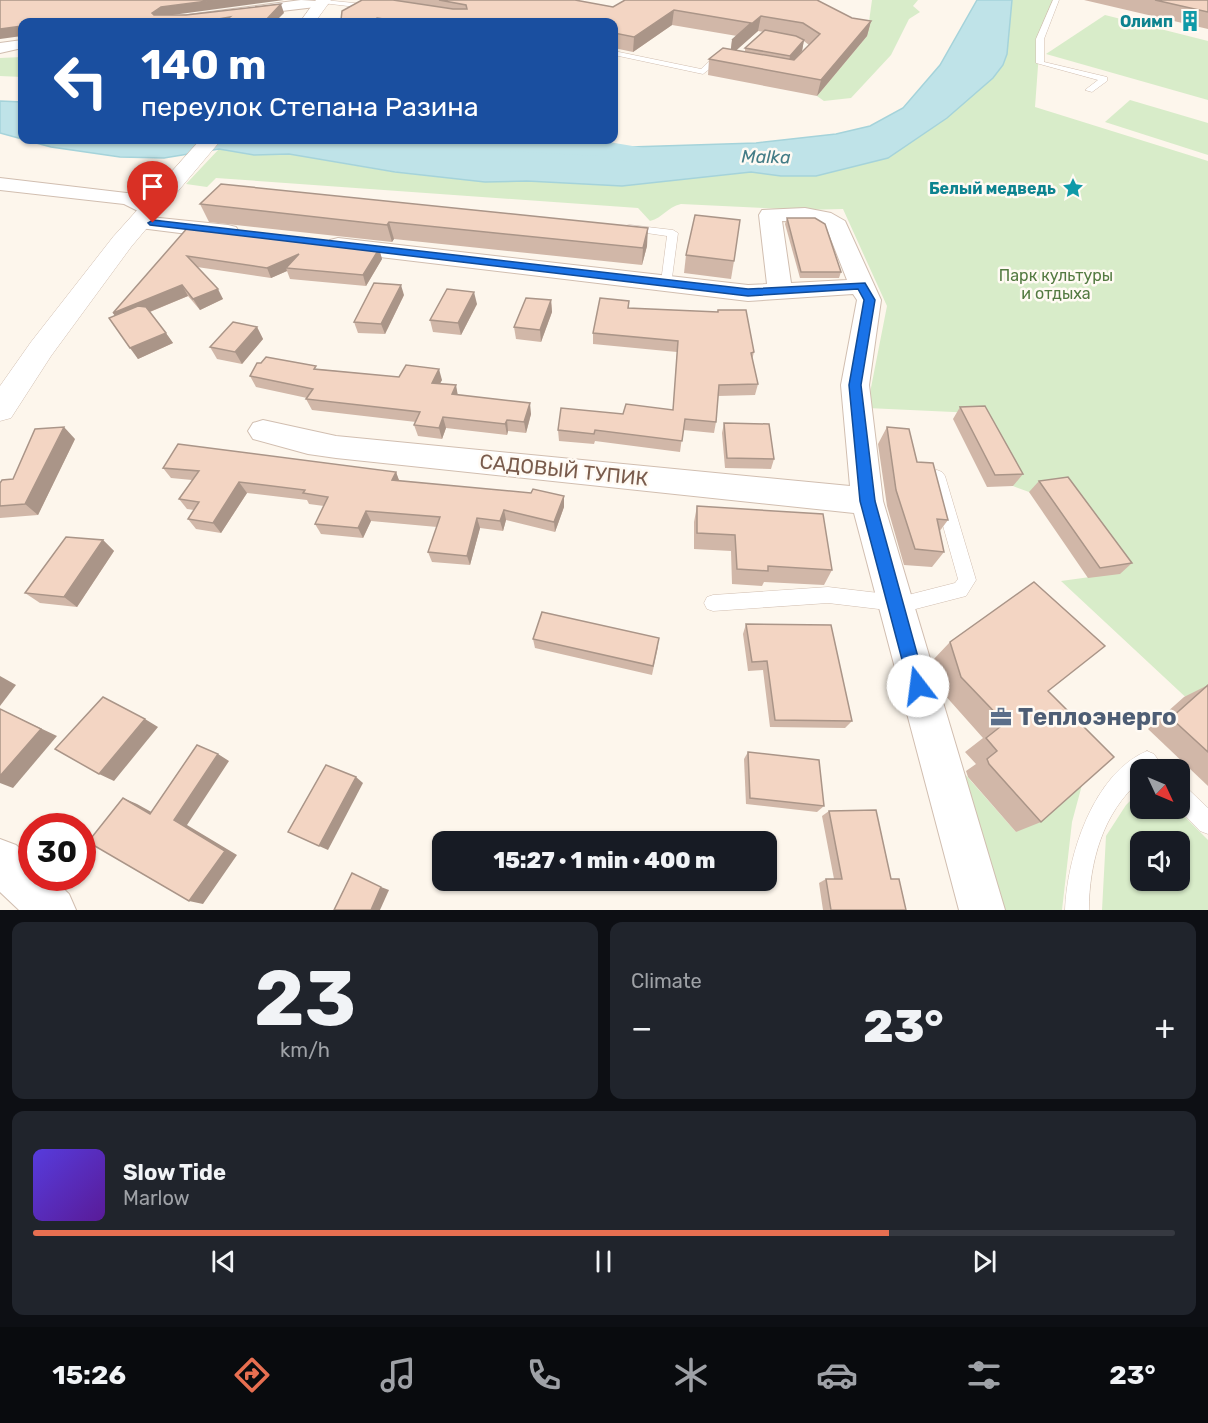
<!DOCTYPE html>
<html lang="en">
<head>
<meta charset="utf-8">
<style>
	:root { --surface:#171b24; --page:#20242c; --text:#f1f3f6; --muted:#9ea1a6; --line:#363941; --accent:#e76f51 }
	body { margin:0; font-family:Rubik,sans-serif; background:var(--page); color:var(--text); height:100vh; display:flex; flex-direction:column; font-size:22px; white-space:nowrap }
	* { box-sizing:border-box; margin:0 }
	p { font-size:20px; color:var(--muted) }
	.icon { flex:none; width:33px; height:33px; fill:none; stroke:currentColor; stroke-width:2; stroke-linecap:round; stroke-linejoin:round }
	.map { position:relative; height:910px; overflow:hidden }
	.sheet { display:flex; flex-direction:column; gap:12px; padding:12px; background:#0d0f14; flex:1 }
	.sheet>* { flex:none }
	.banner { position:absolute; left:18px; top:18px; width:600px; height:126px; border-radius:12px; box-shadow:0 2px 4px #0004; background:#1a4fa0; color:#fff; overflow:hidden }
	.needle { width:39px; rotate:134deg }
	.controls { position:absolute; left:1130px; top:759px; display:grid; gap:12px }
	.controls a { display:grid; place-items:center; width:60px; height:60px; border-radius:12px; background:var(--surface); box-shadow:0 2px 4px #0004; font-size:30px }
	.speed { position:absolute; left:18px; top:813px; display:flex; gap:12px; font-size:30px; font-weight:700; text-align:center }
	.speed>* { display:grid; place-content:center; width:78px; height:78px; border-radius:50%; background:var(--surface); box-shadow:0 2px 4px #0004; line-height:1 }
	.speed .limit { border:9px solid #d22; background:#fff; color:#111 }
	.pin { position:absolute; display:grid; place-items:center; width:51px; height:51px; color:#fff; margin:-62px -26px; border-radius:50% 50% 50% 0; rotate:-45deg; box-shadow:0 0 6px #0007 }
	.pin .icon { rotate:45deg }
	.me { position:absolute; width:66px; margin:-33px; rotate:345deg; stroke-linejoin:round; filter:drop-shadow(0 0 4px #0008) }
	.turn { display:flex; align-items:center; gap:21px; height:126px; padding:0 24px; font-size:27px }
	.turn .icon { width:78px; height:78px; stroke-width:2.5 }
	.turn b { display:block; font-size:42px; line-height:51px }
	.big { font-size:45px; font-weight:800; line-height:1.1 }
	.sheet .widget { flex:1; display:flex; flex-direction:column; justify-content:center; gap:9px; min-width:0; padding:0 21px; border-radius:12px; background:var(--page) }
	.sheet .dial { align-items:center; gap:0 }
	.dial b { font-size:78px; line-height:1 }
	.song { display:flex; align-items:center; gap:18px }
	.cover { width:72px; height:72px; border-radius:9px; background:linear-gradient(135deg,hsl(250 70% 55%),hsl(270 70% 35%)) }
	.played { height:6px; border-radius:3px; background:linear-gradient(90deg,var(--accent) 75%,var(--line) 75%) }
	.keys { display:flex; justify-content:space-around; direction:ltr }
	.heat { display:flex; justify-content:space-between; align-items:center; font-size:33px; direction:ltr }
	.sheet .tiles { flex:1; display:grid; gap:12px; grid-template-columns:1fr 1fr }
	.widget:last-child { grid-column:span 2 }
	.trip { position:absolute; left:432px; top:831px; width:345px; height:60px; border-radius:12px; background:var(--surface); box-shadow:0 2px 4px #0004; font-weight:800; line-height:60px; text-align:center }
	.menu { display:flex; height:96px; justify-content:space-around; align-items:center; background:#090b0e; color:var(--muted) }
	.menu .icon { width:42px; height:42px }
	.menu .current { color:var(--accent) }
	.menu b { font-size:27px; color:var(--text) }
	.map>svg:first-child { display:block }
</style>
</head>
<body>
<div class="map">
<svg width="1208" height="910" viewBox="0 0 1208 910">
	<rect width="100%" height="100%" fill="#fdf6ec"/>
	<!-- green -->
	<g fill="#d8ecc9" fill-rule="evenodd">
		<path d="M872 0H918L913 6 920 12 909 19 891 55 851 98 824 101 817 96 867 36Z"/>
		<path d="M1012 0H1056L1040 39 1035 107 1208 161V718L1061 581 1119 573 1058 488 1029 492 1013 486 975 413 867 408 887 306 843 209 802 210 681 204C667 207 663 218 650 221L638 208 216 178 207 187 186 184 219 149 254 155 289 154 393 172 485 182 527 181 622 186 751 172 781 176H815L888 158 947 118 993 78 1003 65 1007 54Z"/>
		<path d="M1105 15 1208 41V100L1046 54Z"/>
		<path d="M22 57V77L0 76V58Z"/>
		<path d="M1130 100 1208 123V155L1105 122Z"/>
		<path d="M1086 770 1072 822 1062 910H994L953 781 964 773 1016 832Z"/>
		<path d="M1140 791V808L1177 809 1208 840V910H1102L1106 836 1126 805ZM1140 842H1179V880H1140Z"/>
	</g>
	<!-- water -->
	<g fill="#bfe3e8" stroke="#a5d3da" stroke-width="1.5">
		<path d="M977 0H1012L1007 54 1003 65 993 78 947 118 888 158 816 176H781L751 172 622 186 527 181 485 182 395 172 289 154 254 155 219 149 164 158 120 157 51 147 25 140H457L598 148 756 143 836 134 870 126 903 108 940 65Z"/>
		<path d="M0 101 22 102V139L0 133Z"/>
	</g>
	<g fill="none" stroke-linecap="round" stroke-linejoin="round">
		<!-- river -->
		<path fill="#bfe3e8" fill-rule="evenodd" d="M443 140H597L656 150 660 156 656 162 646 165 598 156 457 148 447 146Z"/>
		<defs>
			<g id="service">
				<path d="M324 0 374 5 377 7 374 9 322 3Z"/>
				<path d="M1053 0H1059L1044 39V62L1107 77V81L1092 92 1085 90 1098 80 1036 63V39Z"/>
				<path d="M614 51 701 69 715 56 730 59 720 61 703 74 614 55Z"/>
				<path d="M630 225 673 230 678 233 671 285 667 286 661 282 667 236 626 230V226Z"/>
				<path d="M937 470 942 472 945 476 976 580 966 596 904 612 828 603 713 611 707 609 704 603 707 597 713 595 828 587 904 596 955 583 958 579 929 476 932 472Z"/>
				<path d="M1147 751 1154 754 1165 770H1140V781C1103 812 1089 863 1089 910H1065C1067 857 1093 773 1147 751Z"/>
				<path d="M1179 783 1186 787 1208 808V834L1200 831 1178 808Z"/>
			</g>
			<g id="minor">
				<path d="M301 0 331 2 324 6 190 22H158L165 18Z"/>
				<path d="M22 40V48L0 53V43Z"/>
				<path d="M0 178 135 194 142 196 162 210 158 214H144L124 204 0 190Z"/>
				<path d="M805 208 831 213 845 221 881 300 869 385 883 501 1005 910H959L854 513 336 458 308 454 253 439 248 431 253 423 263 420 336 436 850 486 841 385 857 300 853 294 748 301 338 252 330 250 327 245 330 240 338 238 748 285 767 284 759 215 762 210ZM782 221 814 222 827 229 847 280 791 283Z"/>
				<path d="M140 216 228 225 236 227 239 232 236 237 228 239 132 227 129 222 132 217Z"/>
				<path d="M0 839 16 845 32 859V878H52L69 894 76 910H19L0 892Z"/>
			</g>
			<g id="tertiary">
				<path d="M316 0H331L315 22H300Z"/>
				<path d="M200 140H221L131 247 51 356 11 418 0 421V386L31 342 113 237Z"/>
			</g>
		</defs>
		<!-- service casing -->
		<use href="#service" stroke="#d1beb0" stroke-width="1"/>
		<!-- minor casing -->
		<use href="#minor" stroke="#d1beb0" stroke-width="2"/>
		<!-- tertiary casing -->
		<use href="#tertiary" stroke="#d1beb0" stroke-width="1"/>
		<!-- service -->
		<use href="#service" fill="#fff" fill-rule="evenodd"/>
		<!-- minor -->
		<use href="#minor" fill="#fff" fill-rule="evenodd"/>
		<!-- tertiary -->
		<use href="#tertiary" fill="#fff" fill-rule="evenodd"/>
	</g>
	<!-- wall -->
	<g fill="#d1b7a8" fill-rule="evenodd">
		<path d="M362 0H575L613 7 852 18 871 21 867 36 817 96 708 75 709 59 731 49 732 40 737 36 672 25 633 52 614 48V22H336L341 20ZM758 31 764 32 745 48V52L736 50ZM799 38H800L809 45 793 60 802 51 804 40Z"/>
		<path d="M1084 0H1208V29Z"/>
		<path d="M200 204 647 246 642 265 394 239 392 242 209 222Z"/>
		<path d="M787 218 841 272 839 278H800L785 224Z"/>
		<path d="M189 226 379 249 382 259 366 286 290 279 287 271 271 278 197 267 223 299 200 310 188 296 150 312 173 343 138 359 114 316Z"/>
		<path d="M686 255 734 261 731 279 684 273Z"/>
		<path d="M404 295 385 334 358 333 354 322Z"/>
		<path d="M551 300 552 312 541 342 516 339 514 327Z"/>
		<path d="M629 301V308L717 312 718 310 754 352 752 360 758 384 755 395 718 396 716 422 714 433 683 430 680 452 595 441 594 444 559 441 558 430 623 414 673 410 677 352 593 344V333Z"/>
		<path d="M477 304 461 335 433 332 430 320Z"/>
		<path d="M257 327 263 339 242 364 217 359 210 347Z"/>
		<path d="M317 369 399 377 442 380 440 383 458 395 531 414 526 433 508 431 507 435 446 428 442 439 418 436 414 425 416 422 312 410 306 399 307 398 256 387 250 376Z"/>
		<path d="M960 407 1023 474 1013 486 987 487 953 419Z"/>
		<path d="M724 423 774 459 771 469 725 468 722 433Z"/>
		<path d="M887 427 917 462 948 520 939 532 944 552 932 567 904 565 887 506 878 444Z"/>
		<path d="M75 439 38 515 0 518V483L13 479Z"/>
		<path d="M163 468 396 472 399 481 564 507 555 532 506 520 503 531 480 528 470 565 432 562 428 552 437 527 371 521 363 538 321 534 315 524 324 506 309 504 307 500 247 493 221 533 196 529 188 519 194 510 187 509 179 499 192 480 171 478Z"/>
		<path d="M1039 481 1132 563 1120 574 1088 578 1029 492Z"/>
		<path d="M697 506 832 570 824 585 764 582 762 586 732 584 731 551 694 549V522Z"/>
		<path d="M103 540 114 551 77 607 40 603 25 593Z"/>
		<path d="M746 624 852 721 845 728 770 727 763 670 748 671 743 634Z"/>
		<path d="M533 639 658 647 652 675 535 648Z"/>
		<path d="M950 642 1048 691 1041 822 1016 832 968 777 966 771 976 764 965 752 983 738 943 693 933 660Z"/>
		<path d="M1208 685V786L1148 729 1184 697Z"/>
		<path d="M748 752 824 806 817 812 746 804 744 759Z"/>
		<path d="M829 811 891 879 906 910H823L819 883 826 879H834L822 816Z"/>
	</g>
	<!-- shaded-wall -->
	<g fill="#aa9588">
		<path d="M215 0H284L165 16 156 22 152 13 161 7Z"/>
		<path d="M281 4 284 13 275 22H264Z"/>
		<path d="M674 10 672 25 633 52 634 37Z"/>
		<path d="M761 16 758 31 730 56 732 40Z"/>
		<path d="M230 17 232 22H201Z"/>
		<path d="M79 19 81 22H50Z"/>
		<path d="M871 21 867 36 817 96 821 80Z"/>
		<path d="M22 26V36L0 39V29Z"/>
		<path d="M804 40 802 51 788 67 790 56Z"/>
		<path d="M389 222 394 239 392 242 387 225Z"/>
		<path d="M648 228 647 246 642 265 643 248Z"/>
		<path d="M379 249 382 259 366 286 363 275Z"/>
		<path d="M299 254 286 268 287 271 271 278 267 268Z"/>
		<path d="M182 285 188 296 120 324 113 313Z"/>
		<path d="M401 285 404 295 385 334 381 324Z"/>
		<path d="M218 289 223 299 200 310 193 299Z"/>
		<path d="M474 292 477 304 461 335 458 323Z"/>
		<path d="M551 300 552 312 541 342 540 330Z"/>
		<path d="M257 327 263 339 242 364 235 352Z"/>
		<path d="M166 333 173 343 138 359 130 348Z"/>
		<path d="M439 369 442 380 435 393 432 383Z"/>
		<path d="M456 385 458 396 452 394Z"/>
		<path d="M530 403 531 414 526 433 524 422Z"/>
		<path d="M443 417 446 428 442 439 439 428Z"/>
		<path d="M507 420 508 431 507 435 505 424Z"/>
		<path d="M64 427 75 439 38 515 25 504Z"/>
		<path d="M396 472 400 483 392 480Z"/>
		<path d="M239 482 247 493 221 533 213 523Z"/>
		<path d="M564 496V507L555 532 554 522Z"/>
		<path d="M504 510 506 520 503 531 500 521Z"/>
		<path d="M366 511 371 521 363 538 358 528Z"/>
		<path d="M477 518 480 528 470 565 467 556Z"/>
		<path d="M103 540 114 551 77 607 64 597Z"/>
		<path d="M0 676 16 685 0 706Z"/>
		<path d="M0 709 57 736 13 788 0 783Z"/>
		<path d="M145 719 158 727 114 781 99 774Z"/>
		<path d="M218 754 229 761 187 825 237 855 203 904 189 901 174 820Z"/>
		<path d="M356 777 363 783 328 850 319 846Z"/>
		<path d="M123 798 137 804 164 819 150 814Z"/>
		<path d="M381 887 389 890 380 910H371Z"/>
	</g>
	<!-- building -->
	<g fill="#f3d5c3" stroke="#aa9588" stroke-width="1.5">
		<path d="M0 0H215L161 7 152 13 154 15H186L281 4 264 22H224L230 17 201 22H79V19L50 22H22V26L0 29Z"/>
		<path d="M362 0H393L453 9H467L466 5 439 0H575L613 7 625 0H817L852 18 871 21 821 80 709 59 723 48 794 60 820 34 803 23 761 16 732 40 751 23 674 10 634 37 614 33V22H561L555 21 553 22H405L377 18 374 22H336L341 20 342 11Z"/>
		<path d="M1155 0H1208V12Z"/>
		<path d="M765 30 796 36 804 40 790 56 745 48Z"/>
		<path d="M221 184 648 228 643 248 389 222 387 225 200 204Z"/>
		<path d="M695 215 740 220 734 261 686 255Z"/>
		<path d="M787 218H815L825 224 841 272H801Z"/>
		<path d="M189 226 379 249 363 275 286 268 299 254 267 268 187 256 218 289 193 299 182 285 113 313Z"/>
		<path d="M374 283 401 285 381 324 354 322Z"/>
		<path d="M447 289 474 292 458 323 430 320Z"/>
		<path d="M526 298 551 300 540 330 514 327Z"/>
		<path d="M600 298 629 301 628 308 718 312V310H746L754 352 751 353 758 384 719 385 716 422 685 419 682 441 595 430 594 434 558 430 561 408 623 414 626 404 673 410 678 341 593 333Z"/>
		<path d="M138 306 146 307 166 333 130 348 109 318Z"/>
		<path d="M233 322 257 327 235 352 210 347Z"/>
		<path d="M266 357 316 366 314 369 399 377 406 365 439 369 432 383 456 385 452 394 530 403 524 422 507 420 505 424 443 417 439 428 414 425 420 412 306 399 313 389 250 376 257 363H261Z"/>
		<path d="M985 406 1023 474 995 475 960 407Z"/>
		<path d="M724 423 769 424 774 459 727 458Z"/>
		<path d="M64 427 25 504 0 506V483L2 480 13 479 35 429Z"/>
		<path d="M887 427 909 429 917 462 933 463 948 520 937 519 944 552 915 549 896 490Z"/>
		<path d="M178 444 396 472 392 480 531 493 533 489 564 496 554 522 504 510 500 521 477 518 467 556 428 552 440 517 366 511 358 528 315 524 328 497 303 493 305 490 239 482 213 523 188 519 199 502 179 499 199 471 163 468Z"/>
		<path d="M1068 477 1132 563 1100 568 1039 481Z"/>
		<path d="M697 506 823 514 832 570 768 566V571L737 569 735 535 697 533Z"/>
		<path d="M66 537 103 540 64 597 25 593Z"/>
		<path d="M1034 582 1105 646 1048 691 1114 757 1041 822 989 764 987 759 997 751 986 738 1005 723 961 677 950 642Z"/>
		<path d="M542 612 659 638 653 666 533 639Z"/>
		<path d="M746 624 831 625 852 721 775 720 767 661 752 662Z"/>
		<path d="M1208 685V752L1171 718Z"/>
		<path d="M103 697 145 719 99 774 55 749Z"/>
		<path d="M0 709 41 729 0 776Z"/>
		<path d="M197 745 218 754 174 820 225 851 189 901 88 842 123 798 150 814Z"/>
		<path d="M748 752 819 760 824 806 750 798Z"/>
		<path d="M326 765 356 777 319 846 288 832Z"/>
		<path d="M876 810 891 879H899L906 910H831L826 879H842L829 811Z"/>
		<path d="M352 873 381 887 371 910H334Z"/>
	</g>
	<!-- route -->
	<path fill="#1a73e8" stroke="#114b97" stroke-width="1.5" d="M153 220 748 289 865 283 875 300 861 385 875 501 926 686 924 692 918 694 911 692 909 686 860 501 849 385 864 300 858 289 748 296 150 225 148 223Z"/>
	<!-- icons -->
	<defs>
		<symbol id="building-bare" viewBox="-9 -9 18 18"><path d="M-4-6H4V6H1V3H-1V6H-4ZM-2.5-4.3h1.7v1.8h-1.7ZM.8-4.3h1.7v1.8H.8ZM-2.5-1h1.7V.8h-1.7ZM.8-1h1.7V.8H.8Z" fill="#0f9aa8" stroke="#fffaf3" stroke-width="2.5" paint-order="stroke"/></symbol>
		<symbol id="sight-bare" viewBox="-9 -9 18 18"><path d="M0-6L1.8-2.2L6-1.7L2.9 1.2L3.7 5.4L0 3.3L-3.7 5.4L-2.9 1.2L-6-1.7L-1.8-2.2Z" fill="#0f9aa8" stroke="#fffaf3" stroke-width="2.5" paint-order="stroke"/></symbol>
		<symbol id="office-bare" viewBox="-9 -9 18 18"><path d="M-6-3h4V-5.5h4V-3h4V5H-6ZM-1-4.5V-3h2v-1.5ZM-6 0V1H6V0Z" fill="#5c6f8a" stroke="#fffaf3" stroke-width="2.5" paint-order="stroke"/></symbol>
	</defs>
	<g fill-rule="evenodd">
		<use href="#building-bare" x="1175" y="6" width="30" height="30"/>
		<use href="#sight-bare" x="1058" y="173" width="30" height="30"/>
		<use href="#office-bare" x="986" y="702" width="30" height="30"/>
	</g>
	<g text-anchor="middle" stroke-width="5" stroke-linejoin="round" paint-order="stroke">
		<!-- far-culture labels -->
		<g font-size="16" font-weight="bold" fill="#0d838f" stroke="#fffaf3" text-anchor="end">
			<text x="1173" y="27">Олимп</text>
			<text x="1056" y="194">Белый медведь</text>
		</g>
		<!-- far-park labels -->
		<g font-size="16" fill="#537a41" stroke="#fffaf3">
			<text x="1056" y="281">Парк культуры<tspan x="1056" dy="18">и отдыха</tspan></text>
		</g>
		<!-- far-water labels -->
		<g font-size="18" font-style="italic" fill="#437c86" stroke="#fffaf3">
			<text transform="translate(766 157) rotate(1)" y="6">Malka</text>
		</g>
		<!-- street labels -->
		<g font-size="20" fill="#7a5c4d" stroke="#fffaf3">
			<text transform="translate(564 470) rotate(6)" y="7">САДОВЫЙ ТУПИК</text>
		</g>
		<!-- near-service labels -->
		<g font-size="24" font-weight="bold" fill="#4e5e75" stroke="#fffaf3" text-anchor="start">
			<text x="1018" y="725">Теплоэнерго</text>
		</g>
	</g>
</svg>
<div class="controls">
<a><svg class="needle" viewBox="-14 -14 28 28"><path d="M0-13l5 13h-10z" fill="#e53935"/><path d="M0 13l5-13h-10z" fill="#9ea1a6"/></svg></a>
<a><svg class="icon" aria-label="sound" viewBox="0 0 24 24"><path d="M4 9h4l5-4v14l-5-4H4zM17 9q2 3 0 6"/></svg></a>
</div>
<div class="speed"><div class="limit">30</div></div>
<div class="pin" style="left:153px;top:223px;background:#d93025"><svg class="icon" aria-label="arrive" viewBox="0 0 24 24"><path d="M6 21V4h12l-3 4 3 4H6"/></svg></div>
<svg class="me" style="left:918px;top:686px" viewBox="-20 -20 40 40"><circle r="19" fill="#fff"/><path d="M0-13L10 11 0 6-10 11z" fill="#1a73e8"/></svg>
<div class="trip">15:27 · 1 min · 400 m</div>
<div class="banner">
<div class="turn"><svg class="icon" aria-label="left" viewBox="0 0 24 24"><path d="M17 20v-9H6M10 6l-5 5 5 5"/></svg><div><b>140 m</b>переулок Степана Разина</div></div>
</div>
</div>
<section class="sheet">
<div class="tiles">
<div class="widget dial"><b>23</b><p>km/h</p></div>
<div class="widget"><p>Climate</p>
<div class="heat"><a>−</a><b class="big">23°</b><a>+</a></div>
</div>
<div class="widget">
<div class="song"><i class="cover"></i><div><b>Slow Tide</b><p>Marlow</p></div></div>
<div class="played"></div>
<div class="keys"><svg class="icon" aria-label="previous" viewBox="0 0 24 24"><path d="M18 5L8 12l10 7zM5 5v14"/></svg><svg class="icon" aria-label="pause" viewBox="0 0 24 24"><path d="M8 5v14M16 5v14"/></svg><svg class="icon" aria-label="next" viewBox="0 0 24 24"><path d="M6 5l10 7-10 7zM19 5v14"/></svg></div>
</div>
</div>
</section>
<nav class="menu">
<b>15:26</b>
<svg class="icon current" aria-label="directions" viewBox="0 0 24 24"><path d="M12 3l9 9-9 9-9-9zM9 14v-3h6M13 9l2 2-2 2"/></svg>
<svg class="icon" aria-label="music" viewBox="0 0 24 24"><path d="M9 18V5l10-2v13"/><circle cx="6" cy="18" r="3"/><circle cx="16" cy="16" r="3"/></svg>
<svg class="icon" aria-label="phone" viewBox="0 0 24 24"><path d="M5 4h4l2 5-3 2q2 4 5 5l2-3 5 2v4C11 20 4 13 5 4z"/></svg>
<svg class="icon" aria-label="climate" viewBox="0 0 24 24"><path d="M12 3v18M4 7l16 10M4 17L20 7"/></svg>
<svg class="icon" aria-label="car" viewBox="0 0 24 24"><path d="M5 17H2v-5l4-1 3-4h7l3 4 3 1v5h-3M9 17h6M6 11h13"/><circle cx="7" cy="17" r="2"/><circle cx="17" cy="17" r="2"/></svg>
<svg class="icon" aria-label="filters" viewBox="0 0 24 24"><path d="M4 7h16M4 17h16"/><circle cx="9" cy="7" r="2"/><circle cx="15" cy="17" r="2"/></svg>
<b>23°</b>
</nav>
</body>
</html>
